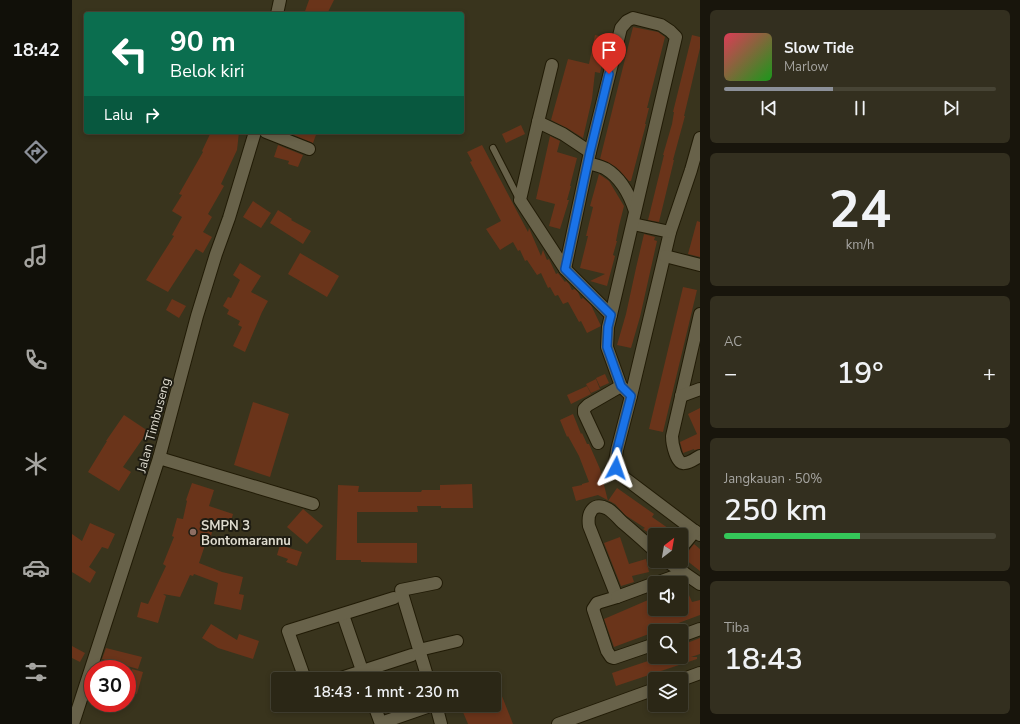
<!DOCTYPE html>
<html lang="id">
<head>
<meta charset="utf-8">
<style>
	:root { --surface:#2b2716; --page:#332f1f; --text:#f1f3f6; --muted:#a6a5a1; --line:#474435; --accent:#8c9099 }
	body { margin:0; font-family:"Nunito Sans",sans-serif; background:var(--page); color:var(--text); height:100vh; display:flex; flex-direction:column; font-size:15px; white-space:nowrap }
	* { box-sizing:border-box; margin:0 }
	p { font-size:13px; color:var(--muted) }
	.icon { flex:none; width:22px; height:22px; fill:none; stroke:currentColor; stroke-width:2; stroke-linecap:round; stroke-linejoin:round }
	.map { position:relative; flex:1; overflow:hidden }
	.panel { display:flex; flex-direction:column; gap:10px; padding:10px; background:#18150c; width:320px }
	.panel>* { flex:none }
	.hud { position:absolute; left:12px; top:12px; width:380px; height:122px; border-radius:4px; box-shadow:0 2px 6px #0003,0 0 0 1px var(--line); background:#0b6e4f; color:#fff; overflow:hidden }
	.needle { width:26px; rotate:31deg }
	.fabs { position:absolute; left:576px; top:528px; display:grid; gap:8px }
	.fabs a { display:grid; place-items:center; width:40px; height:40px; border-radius:4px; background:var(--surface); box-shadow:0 2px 6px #0003,0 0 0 1px var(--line); font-size:20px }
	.speed { position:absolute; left:12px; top:660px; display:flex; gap:8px; font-size:20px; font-weight:700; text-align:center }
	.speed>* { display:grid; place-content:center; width:52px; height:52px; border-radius:50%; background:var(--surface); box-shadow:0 2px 6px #0003,0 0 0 1px var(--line); line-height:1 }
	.speed .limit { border:6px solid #d22; background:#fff; color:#111 }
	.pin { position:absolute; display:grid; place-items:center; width:34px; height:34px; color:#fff; margin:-41px -17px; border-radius:50% 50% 50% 0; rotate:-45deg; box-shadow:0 0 4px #0007 }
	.pin .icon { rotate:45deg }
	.me { position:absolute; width:44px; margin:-22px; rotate:4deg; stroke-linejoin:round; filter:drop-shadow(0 0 3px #0008) }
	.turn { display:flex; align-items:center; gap:14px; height:84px; padding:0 20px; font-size:18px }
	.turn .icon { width:52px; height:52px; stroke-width:2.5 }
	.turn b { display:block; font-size:28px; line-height:34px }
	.then { display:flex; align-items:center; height:38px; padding:0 20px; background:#0003; gap:8px; font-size:15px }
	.big { font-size:30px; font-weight:600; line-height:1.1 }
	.panel .tile { flex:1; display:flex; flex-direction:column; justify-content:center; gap:6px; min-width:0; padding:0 14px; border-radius:6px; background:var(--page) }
	.panel .dial { align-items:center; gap:0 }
	.dial b { font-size:52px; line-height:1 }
	.song { display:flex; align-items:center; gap:12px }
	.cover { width:48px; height:48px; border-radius:6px; background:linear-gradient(135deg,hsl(350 70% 55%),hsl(120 70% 35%)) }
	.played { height:4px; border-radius:2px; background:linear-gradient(90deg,var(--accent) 40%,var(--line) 40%) }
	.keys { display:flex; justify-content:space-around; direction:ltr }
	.heat { display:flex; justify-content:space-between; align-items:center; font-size:22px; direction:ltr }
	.charge { height:6px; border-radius:3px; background:linear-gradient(90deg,#34c759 50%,var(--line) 0) }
	.trip { position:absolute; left:199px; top:672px; width:230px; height:40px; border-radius:4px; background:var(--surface); box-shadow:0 2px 6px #0003,0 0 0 1px var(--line); font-weight:600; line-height:40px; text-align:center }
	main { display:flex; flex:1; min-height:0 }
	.tabs { display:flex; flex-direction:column; width:72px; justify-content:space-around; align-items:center; background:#111009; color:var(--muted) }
	.tabs .icon { width:28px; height:28px }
	.tabs .active { color:var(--accent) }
	.tabs b { font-size:18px; color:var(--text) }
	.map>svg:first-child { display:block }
</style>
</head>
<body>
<main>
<nav class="tabs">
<b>18:42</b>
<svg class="icon active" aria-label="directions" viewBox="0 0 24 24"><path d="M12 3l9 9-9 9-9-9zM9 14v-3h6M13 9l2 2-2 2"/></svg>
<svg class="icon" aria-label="music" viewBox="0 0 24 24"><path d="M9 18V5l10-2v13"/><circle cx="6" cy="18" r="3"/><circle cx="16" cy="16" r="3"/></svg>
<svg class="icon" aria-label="phone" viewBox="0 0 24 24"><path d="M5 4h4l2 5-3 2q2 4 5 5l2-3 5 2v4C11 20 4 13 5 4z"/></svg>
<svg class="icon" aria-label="climate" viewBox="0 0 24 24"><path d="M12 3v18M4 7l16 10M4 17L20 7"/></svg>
<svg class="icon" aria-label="car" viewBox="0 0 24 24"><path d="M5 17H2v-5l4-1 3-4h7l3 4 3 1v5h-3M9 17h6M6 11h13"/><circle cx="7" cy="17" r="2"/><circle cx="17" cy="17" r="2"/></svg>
<svg class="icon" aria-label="filters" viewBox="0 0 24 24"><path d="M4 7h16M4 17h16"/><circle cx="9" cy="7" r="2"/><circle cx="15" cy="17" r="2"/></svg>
</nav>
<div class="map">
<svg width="628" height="724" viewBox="0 0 628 724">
	<rect width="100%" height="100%" fill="#39341d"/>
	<!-- building -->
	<g fill="#6a341a">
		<path d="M237 0H262L255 14H232Z"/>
		<path d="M561 27 586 32 593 37 575 108H577L573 124H574L559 181H557L544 167 528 159Z"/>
		<path d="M523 35 536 38 528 73 523 72 520 99 511 138 495 128 479 120 496 59 517 64Z"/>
		<path d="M620 35 628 37V48L617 95 612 116H613L601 160H602L587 222 576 220 578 212 592 155H591L600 124 602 112H601Z"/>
		<path d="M449 125 453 134 434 143 430 134Z"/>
		<path d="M139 132H167L165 150 149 184 152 186 136 214 140 217 131 232 140 237 131 253 124 249 96 292 74 280 102 236 100 235 110 217 100 211 110 195 107 194 131 152 130 151Z"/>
		<path d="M214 132H245L241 143Z"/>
		<path d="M478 136 488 141 485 152 505 158 498 186H499L495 200H497L488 229 477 226 483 204 464 199Z"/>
		<path d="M206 145 231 155 226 167 216 164 217 161 202 157Z"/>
		<path d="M410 145 456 232 457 228 469 256 471 250 475 260 477 259 484 274 486 273 493 282 494 281 497 284 500 290 503 289 506 292 509 299 511 298 519 305 529 326 515 333 509 321 507 322 496 302 491 304 486 295 483 296 478 287 476 288 469 273 465 275 455 260 453 261 448 250 446 251 441 242 428 250 414 229 429 221 398 162 400 161 395 152Z"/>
		<path d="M527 174 537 181 552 206 547 226 544 241H545L541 255 543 256 535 286 518 281 533 274 508 268 516 236H514L521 207 518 206Z"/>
		<path d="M181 201 199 213 189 228 171 217Z"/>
		<path d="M206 210 220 219 219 220 239 231 231 244 198 223Z"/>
		<path d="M625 221 628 222V257L616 254Z"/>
		<path d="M572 234 583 237 582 240 585 241 568 317 559 348 545 345 554 314 564 268Z"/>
		<path d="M228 253 267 276 255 297 216 274Z"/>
		<path d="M168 263 189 276 179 292 196 301 190 312 173 352 161 346 170 327 166 325 168 321 155 314 157 310 151 306 156 297 159 298 168 280 161 275Z"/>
		<path d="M611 287 625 290 591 432 577 429Z"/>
		<path d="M100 299 114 306 107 318 94 310Z"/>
		<path d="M533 374 537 383 528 387 524 378Z"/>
		<path d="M524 379 528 389 519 393 514 384Z"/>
		<path d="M515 386 519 394 499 404 495 395Z"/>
		<path d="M181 402 217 414 198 477 162 465Z"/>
		<path d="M628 408V449L622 450V449L611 453 608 442 625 434 616 414Z"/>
		<path d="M501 414 509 434 510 433 515 444H517L528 469 536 501 545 488 582 514 580 517 606 535H580L571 529 573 528 553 515 543 504 526 495 504 501 500 487 510 485V484L517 482 507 456 496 436 495 437 488 420Z"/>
		<path d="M52 415 76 431 51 467 59 472 47 491 16 472 35 441H34Z"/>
		<path d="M120 483 142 490 137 506 161 514 158 525 144 519 136 546 133 545 127 563 150 572 171 577 167 594 172 595 169 610 142 604 146 583 122 574 121 576 118 575 108 597 91 594 94 596 86 623 65 617 69 602 76 604 94 566 91 564 102 537 100 536 105 518 111 519 115 501 114 500Z"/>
		<path d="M400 484 401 508H369V506H345L346 512H285V543H345V563L289 562V560H264L266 485 287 486 286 492H349L350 490H368V485Z"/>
		<path d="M231 509 251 526 235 544 215 527Z"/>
		<path d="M18 523 43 534 36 549 30 547 17 567 24 572 18 583 0 572V534L10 541Z"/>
		<path d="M548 537 557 564 574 559 577 572 560 576 562 582 549 586 532 543Z"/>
		<path d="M622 544 628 549V571L609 556 615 553Z"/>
		<path d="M208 545 230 552 225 566 214 562 216 559 205 555Z"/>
		<path d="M611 581 620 602 628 600V615L542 647 532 619 583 597V609H609V582Z"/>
		<path d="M139 624 165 640 167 634 187 641 181 659 146 648 130 638Z"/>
		<path d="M628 638V654L619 657H625V659L544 686 540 673 588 657H609V650L617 647 615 643Z"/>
		<path d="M0 646 13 653 8 662 0 658Z"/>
		<path d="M34 648 70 657 66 669 30 659Z"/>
		<path d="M60 669 71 672 65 694 55 691V687Z"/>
		<path d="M422 676 441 724H396L388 705H422Z"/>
	</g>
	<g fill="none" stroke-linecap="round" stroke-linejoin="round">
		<defs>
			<path id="lane" d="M421 148 447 199"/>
			<g id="street">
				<path d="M205 14 208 0"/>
				<path d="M466 122 480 65"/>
				<path d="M194 132 237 149"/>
				<path d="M628 138 619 170 598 232 559 396 545 450 543 462 546 473 628 535"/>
				<path d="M518 152 491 134 466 122 448 200 493 269 539 315 536 327 535 347 549 386 559 396"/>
				<path d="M516 163C522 165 529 166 534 169 549 178 558 196 563 211"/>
				<path d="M561 224 598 232"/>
				<path d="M593 256 628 265"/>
				<path d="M493 269 518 152 549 28 555 21 561 18 589 25 598 31 604 37 539 315"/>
				<path d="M628 314 600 436C600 443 604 465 613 463 618 463 624 458 628 456"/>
				<path d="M609 396 628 389"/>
				<path d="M526 443 512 413V409L516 405 549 386"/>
				<path d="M87 458 241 504"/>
				<path d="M609 548 623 531"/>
				<path d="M583 551C572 541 561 531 550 522 546 518 541 512 536 509 521 501 515 513 517 526L545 597 525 603 521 609 535 651 539 657 542 658 583 644"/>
				<path d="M597 561 596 562 628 584"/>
				<path d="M584 583 612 573"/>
				<path d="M545 597 583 583"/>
				<path d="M271 615 293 679"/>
				<path d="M609 636 628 629"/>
				<path d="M347 650 385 641"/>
				<path d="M233 679 216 631 322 598"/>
				<path d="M266 679 340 655"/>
				<path d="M356 679 329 590 364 583"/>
				<path d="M609 680 628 673"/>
				<path d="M302 705 309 724"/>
				<path d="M364 705 369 724"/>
				<path d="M309 723 358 706"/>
				<path d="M1 724 87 458 125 316 144 254 157 218 183 132"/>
				<path d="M486 724 583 689"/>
			</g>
		</defs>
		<!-- lane casing -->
		<use href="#lane" stroke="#211b06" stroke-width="8"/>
		<!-- street casing -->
		<use href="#street" stroke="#211b06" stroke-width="14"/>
		<!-- lane -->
		<use href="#lane" stroke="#68624a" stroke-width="6"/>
		<!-- street -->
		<use href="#street" stroke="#68624a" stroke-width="12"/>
	</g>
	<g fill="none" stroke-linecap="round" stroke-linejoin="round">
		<defs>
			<path id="route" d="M537 74 518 152 493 269 539 315 536 327 535 347 549 386 559 396 545 450 544 468"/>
		</defs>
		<!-- route casing -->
		<use href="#route" stroke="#114b97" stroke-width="10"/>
		<!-- route -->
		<use href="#route" stroke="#1a73e8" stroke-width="7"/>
	</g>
	<!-- markers -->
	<circle fill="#8d6e63" stroke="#1e1c12" stroke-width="1.5" cx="121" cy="532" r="4"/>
	<g text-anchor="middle" stroke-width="4" stroke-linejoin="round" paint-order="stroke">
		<!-- street labels -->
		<g font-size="13" fill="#dedbce" stroke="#1e1c12">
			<text transform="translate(81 425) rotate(-75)" y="5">Jalan Timbuseng</text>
		</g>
		<!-- poi labels -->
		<g font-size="13" font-weight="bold" fill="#dedbce" stroke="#1e1c12" text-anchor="start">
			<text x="129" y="530">SMPN 3<tspan x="129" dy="15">Bontomarannu</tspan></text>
		</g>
	</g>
</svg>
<div class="fabs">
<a><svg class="needle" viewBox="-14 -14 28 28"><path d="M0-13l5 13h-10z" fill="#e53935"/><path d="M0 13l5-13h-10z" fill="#a6a5a1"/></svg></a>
<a><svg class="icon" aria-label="sound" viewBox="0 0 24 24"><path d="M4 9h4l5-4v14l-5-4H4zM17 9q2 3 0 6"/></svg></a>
<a><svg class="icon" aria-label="search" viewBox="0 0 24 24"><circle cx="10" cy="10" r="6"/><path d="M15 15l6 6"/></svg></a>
<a><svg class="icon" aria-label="layers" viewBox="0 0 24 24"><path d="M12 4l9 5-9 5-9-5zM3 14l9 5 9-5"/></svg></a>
</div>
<div class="speed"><div class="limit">30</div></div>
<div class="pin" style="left:537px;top:74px;background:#d93025"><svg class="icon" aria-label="arrive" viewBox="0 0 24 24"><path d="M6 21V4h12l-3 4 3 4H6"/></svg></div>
<svg class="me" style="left:544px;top:468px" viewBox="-20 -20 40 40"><path d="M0-17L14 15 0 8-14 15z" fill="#1a73e8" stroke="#fff" stroke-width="4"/></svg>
<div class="trip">18:43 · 1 mnt · 230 m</div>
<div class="hud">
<div class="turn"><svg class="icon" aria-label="left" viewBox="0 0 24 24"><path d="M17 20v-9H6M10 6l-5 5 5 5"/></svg><div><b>90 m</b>Belok kiri</div></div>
<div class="then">Lalu<svg class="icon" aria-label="right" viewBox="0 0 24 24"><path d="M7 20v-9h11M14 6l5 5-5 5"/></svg></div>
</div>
</div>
<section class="panel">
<div class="tile">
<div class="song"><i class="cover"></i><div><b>Slow Tide</b><p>Marlow</p></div></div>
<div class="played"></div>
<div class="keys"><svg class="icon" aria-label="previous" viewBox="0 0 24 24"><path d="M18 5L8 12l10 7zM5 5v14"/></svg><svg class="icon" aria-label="pause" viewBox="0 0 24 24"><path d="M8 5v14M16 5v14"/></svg><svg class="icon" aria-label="next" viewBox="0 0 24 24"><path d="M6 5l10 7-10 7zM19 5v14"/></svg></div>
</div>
<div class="tile dial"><b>24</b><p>km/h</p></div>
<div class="tile"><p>AC</p>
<div class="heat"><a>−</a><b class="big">19°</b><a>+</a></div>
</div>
<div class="tile"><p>Jangkauan · 50%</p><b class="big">250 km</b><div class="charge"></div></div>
<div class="tile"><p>Tiba</p><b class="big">18:43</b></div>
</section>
</main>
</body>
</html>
